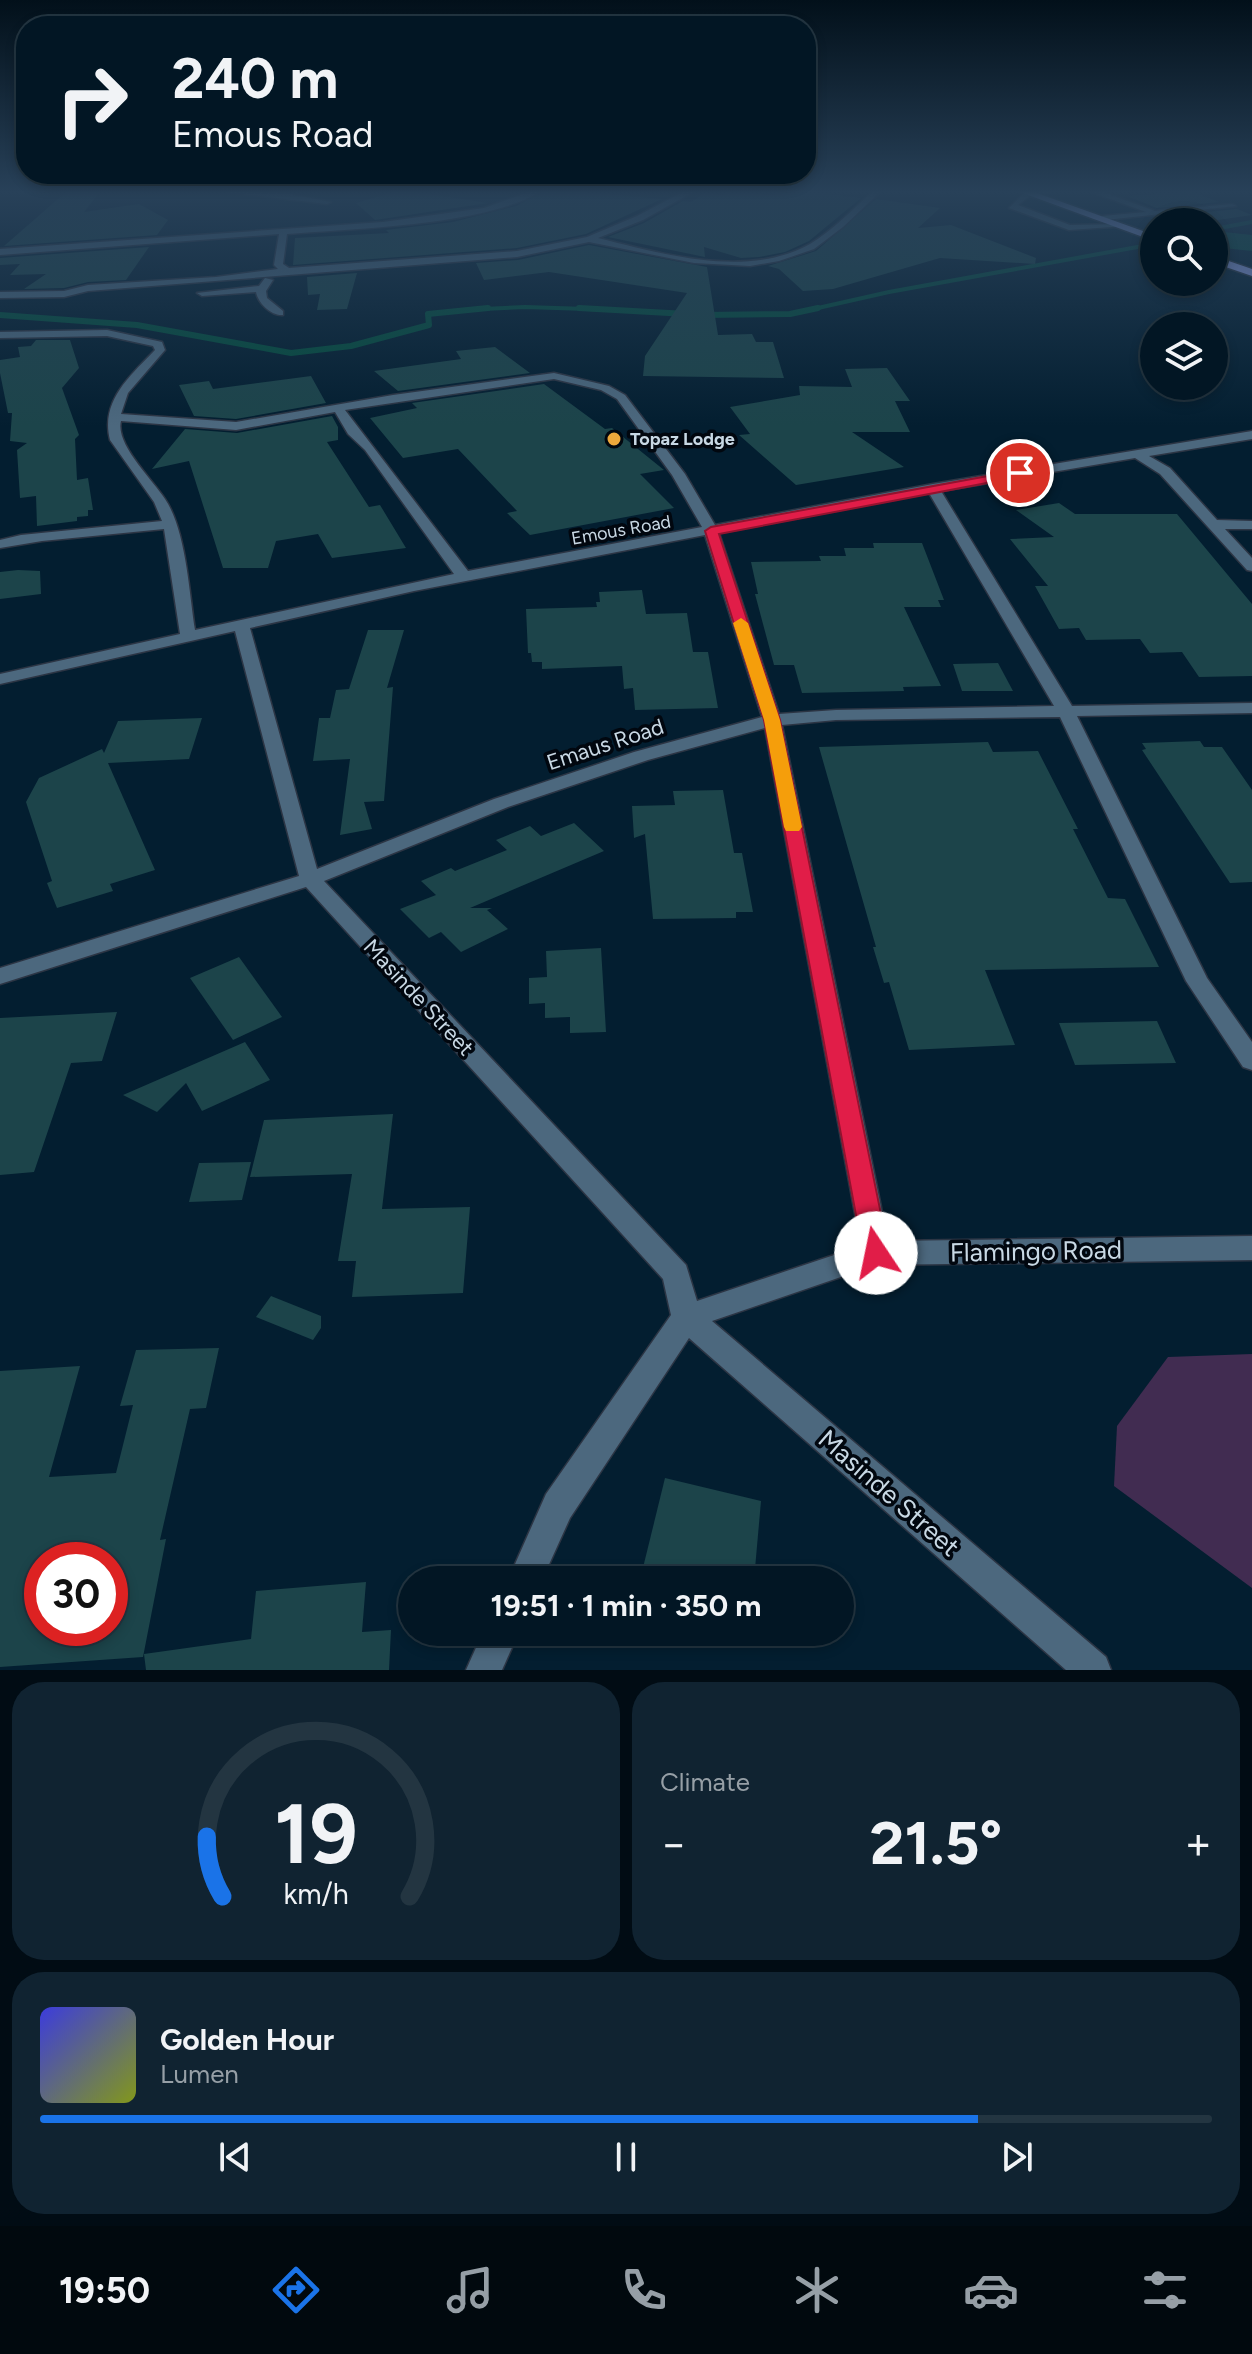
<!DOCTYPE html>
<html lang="en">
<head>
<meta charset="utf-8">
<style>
	:root { --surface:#021624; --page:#102331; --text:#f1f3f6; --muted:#969fa6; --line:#233541; --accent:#1a73e8 }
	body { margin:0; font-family:Figtree,sans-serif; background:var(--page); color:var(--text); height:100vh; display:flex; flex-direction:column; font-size:30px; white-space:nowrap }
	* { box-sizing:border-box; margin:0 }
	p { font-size:26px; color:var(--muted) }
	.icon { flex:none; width:44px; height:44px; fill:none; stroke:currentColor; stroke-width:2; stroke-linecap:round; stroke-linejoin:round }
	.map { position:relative; height:1670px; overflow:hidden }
	.panel { display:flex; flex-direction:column; gap:12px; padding:12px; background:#010c14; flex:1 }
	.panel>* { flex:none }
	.top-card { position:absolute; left:16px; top:16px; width:800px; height:168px; border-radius:32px; box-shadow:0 4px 12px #0003,0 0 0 2px var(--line); background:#021624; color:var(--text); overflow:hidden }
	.fabs { position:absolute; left:1140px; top:208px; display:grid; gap:16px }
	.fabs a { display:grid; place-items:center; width:88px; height:88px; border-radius:50%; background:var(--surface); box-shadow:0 4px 12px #0003,0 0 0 2px var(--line); font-size:40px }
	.speed { position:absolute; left:24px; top:1542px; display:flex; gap:16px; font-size:40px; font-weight:700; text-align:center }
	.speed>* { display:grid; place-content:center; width:104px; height:104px; border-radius:50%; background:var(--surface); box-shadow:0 4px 12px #0003,0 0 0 2px var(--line); line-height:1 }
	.speed .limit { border:12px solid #d22; background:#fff; color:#111 }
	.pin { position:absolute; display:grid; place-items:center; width:68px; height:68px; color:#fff; margin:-34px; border:4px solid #fff; border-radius:50%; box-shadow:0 2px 8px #0007 }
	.me { position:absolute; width:88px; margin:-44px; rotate:349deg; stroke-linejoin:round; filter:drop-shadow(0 0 6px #0008) }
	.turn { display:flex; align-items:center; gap:28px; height:168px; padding:0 24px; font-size:36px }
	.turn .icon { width:104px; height:104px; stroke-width:2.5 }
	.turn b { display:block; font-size:56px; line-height:68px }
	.big { font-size:60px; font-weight:700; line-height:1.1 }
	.panel .tile { flex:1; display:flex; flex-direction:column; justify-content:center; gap:12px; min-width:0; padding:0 28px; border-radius:32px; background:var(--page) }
	.panel .dial { align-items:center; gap:0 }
	.dial svg { height:208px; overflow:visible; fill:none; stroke:var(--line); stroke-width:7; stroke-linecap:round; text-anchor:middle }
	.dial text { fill:var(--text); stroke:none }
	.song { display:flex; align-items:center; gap:24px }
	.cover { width:96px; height:96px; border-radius:12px; background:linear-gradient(135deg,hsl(240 70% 55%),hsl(70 70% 35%)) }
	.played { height:8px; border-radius:4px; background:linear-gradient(90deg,var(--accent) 80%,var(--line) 80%) }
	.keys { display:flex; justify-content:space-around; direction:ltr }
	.heat { display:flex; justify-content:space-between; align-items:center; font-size:44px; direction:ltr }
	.panel .tiles { flex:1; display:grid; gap:12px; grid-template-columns:1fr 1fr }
	.tile:last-child { grid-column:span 2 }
	.trip { position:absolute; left:398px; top:1566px; width:456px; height:80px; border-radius:40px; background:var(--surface); box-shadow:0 4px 12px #0003,0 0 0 2px var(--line); font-weight:700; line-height:80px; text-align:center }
	.menu { display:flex; height:128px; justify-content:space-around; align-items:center; background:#01090e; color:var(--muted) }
	.menu .icon { width:56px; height:56px }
	.menu .current { color:var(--accent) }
	.menu b { font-size:36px; color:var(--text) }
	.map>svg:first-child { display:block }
</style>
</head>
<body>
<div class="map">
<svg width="1252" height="1670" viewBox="0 0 1252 1670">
	<rect width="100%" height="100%" fill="#031e30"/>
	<!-- green -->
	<path fill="#412c51" d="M1252 1354V1588L1114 1486 1117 1426 1168 1357Z"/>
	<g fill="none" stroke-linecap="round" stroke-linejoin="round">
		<!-- stream-far1 -->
		<g stroke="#044c3e" stroke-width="4">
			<path d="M1214 229 1252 222"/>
			<path d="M461 310 525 307 618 310"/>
			<path d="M809 310 889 292 1154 244"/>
		</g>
		<!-- stream -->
		<g stroke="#044c3e" stroke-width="6">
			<path d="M579 308 687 314"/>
			<path d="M0 315 137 325 291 353 351 346 429 325 428 314 488 308"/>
			<path d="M703 315 790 314 818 308"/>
		</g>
		<!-- river -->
		<path fill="#044c3e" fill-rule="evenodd" d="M1214 231 1252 235V251L1214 247Z"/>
	</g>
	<!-- building -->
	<g fill="#1c444a" fill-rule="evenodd">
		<path d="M66 192H100L84 212 139 204 168 220 157 235 4 246Z"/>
		<path d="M393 192H416L488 203 375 220 356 203Z"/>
		<path d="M543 192H586L662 199 586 234 517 248 293 265 295 238 389 233 386 230 453 222 516 206Z"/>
		<path d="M727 192 774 195 778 192 821 193 861 198 809 241 785 252 759 257 741 258 704 247 705 257 608 237 644 223 683 201 691 202 704 193 723 195Z"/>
		<path d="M1183 192H1193L1219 202 1157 208 1127 196Z"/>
		<path d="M876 199 940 208 918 228 951 225 1036 258 1035 264 940 258 833 289 803 291 779 269 768 266 816 251Z"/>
		<path d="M1237 209 1252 215 1204 222H1194L1177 215Z"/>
		<path d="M589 245 707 267 718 335 752 334 756 342H773L784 378 643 376 645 356 687 293 549 272 484 280 476 263 518 260Z"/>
		<path d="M149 247 126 280 88 282 64 288 24 289 46 274 10 275 20 264 0 265V258Z"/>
		<path d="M357 273 347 309 317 310 320 294 308 295 307 277Z"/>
		<path d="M36 340H70L79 368 62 388 79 435 75 439 77 480 88 478 93 510H88V516L77 517V521L37 526 36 496 20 498 17 450 27 443 10 441 12 413H8L0 373V360L20 357 18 347 31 346Z"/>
		<path d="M495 347 530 373 398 391 374 371 461 359 456 351Z"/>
		<path d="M887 368 910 401H895L910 432H852L904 467 796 485 739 435 750 434 730 407 800 395 799 386 852 387 845 369Z"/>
		<path d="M311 376 326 403 236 419 194 416 179 385 209 381 213 389Z"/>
		<path d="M544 384 605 429 612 428 664 470 640 474 674 508 530 535 507 513 517 511 458 449 403 458 370 418 417 408 412 403Z"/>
		<path d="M332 416 338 427V440L327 442 369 507 380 505 406 548 332 558 318 534 276 541 268 568H223L189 461 152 469 185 429 237 433Z"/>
		<path d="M1059 503 1075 514H1177L1252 604V676L1199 677 1182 652 1150 653 1140 639 1086 640 1079 628 1059 629 1035 586H1048L1010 539 1054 537 1016 510Z"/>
		<path d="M873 543H922L944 600H938L941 607H904L941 686 903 687 904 691 802 693 794 665H774L755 594H758L751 562 821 561 819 556H846L844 548H874Z"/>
		<path d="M18 570 40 571 41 594 0 599V572Z"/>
		<path d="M642 590 646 614 687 613 693 652H708L718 708 635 710 633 688 624 689 622 666 542 669V662H532L531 653H528L526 609 597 607 596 602H600L599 592Z"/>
		<path d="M368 630H404L387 688 393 687 384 801 364 802 372 829 340 835 350 759 313 761 319 718H330L336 690 349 689Z"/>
		<path d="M998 663 1013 691H962L953 664Z"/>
		<path d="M202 718 189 759 108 763 155 870 110 884 113 891 57 908 47 883 52 881 26 802 39 778 102 749 104 753 118 721Z"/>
		<path d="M1200 741 1204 747H1222L1252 790V882L1230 883 1142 750 1146 749 1142 743Z"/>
		<path d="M988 742 993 752 1038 751 1078 829H1073L1108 898 1125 899 1159 967 985 970 1015 1045 909 1050 889 982 884 983 873 947H876L819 747Z"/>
		<path d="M723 790 734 853H742L753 912H736V918L653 919 645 834 634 838 632 806 675 805 673 791Z"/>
		<path d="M574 823 604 851 470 908H492L487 910 508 929 461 952 441 932 429 938 400 909 436 895 421 881 451 868 455 871 507 850 496 840 530 826 541 836Z"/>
		<path d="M601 948 606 1032 570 1033V1017L545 1018V1003L529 1004V978L547 977 546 951Z"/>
		<path d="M239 957 282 1017 233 1040 190 978Z"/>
		<path d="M117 1012 102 1061 71 1063 34 1172 0 1175V1018Z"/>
		<path d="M1157 1021 1176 1063 1075 1065 1059 1023Z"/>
		<path d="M245 1042 270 1080 202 1111 186 1083 157 1112 123 1095Z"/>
		<path d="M393 1114 382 1209 470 1207 463 1293 352 1297 356 1261H338L352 1174 250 1177 264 1120Z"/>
		<path d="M251 1162 242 1200 189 1202 199 1163Z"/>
		<path d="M271 1296 321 1316V1328L313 1340 256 1317Z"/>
		<path d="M219 1348 206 1408 190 1409 160 1540 166 1539 143 1657 0 1667V1371L80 1366 49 1477 116 1473 133 1405 120 1406 136 1350ZM42 1560H110V1628H42Z"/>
		<path d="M665 1478 761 1501 754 1580H640Z"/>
		<path d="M366 1582 362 1632 391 1630 389 1670H146L144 1654 251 1639 256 1591Z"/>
	</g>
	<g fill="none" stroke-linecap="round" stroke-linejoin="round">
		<defs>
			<g id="minor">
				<path d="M226 192 284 193 331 202 327 204Z"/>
				<path d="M529 192H540C482 226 355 228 287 234L283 264 289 268 517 251 587 237 637 216 683 192H693L643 220 598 238C663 254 747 279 810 244 833 230 852 210 872 192H880L843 227 814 249 779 261 750 266 694 263 589 242 517 257 88 291 64 297 0 298V292L64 291 88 285 216 277 278 269 274 265 279 234 0 255V249L383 222 484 208Z"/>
				<path d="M1025 192H1050L1031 195 1018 205 1070 225 1122 224 1126 226 1069 230 1009 208Z"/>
				<path d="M1091 192H1103L1155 211 1232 204 1236 206 1105 220 1102 216 1146 212Z"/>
				<path d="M265 278 273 280 266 291 267 298 283 311V315C271 316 258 303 256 292L202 296 197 293 259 286Z"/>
				<path d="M107 330 162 342 165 350 128 393 121 414 236 422 393 395 554 373 609 386 625 395 685 474 715 525 933 484 1252 431V439L1149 456 1170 468 1217 520 1252 521V529H1225L1252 558V571L1247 570 1160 474 1135 458 941 491 1072 706 1252 703V713L1077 716 1207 978 1252 1042V1070L1243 1067 1186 981 1060 717 836 720 782 725 888 1241 1252 1236V1260L876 1265 712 1321 1106 1657 1111 1670H1066L689 1338 570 1518 542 1580H508L546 1494 671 1315 663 1279 306 887 0 984V968L299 876 235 631 0 684V674L180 634 164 529 42 541 0 548V540L21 535 162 521 154 502 110 440C100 401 130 376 155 350L153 346 107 336 0 338V332ZM554 379 601 390 617 399 672 475 702 527 468 571 345 410ZM335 412 348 434 365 450 454 574 195 630C189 592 186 530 165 499 152 479 115 444 121 421L236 430ZM929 493 1054 706 836 710 779 714 719 533ZM705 535 762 717 634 752 494 799 317 869 250 628 414 591ZM765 728 861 1246 697 1301 686 1265 324 881 508 807 648 760Z"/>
				<path d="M483 1632H519L502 1670H466Z"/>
			</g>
			<g id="highway">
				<path d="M1020 192H1034L1154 235V241Z"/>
				<path d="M1214 256 1252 269V276L1214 263Z"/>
			</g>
		</defs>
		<!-- minor casing -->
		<use href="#minor" stroke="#2c3544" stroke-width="3"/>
		<!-- highway casing -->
		<use href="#highway" stroke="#2c3544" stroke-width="3"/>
		<!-- minor -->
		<use href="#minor" fill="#4c687e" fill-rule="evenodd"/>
		<!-- highway -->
		<use href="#highway" fill="#9ca9f3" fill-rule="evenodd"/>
	</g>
	<!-- sky -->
	<linearGradient id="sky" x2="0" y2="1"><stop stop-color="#02101a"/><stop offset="0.45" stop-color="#284159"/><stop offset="1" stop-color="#284159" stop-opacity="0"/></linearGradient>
	<rect width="1252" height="426" fill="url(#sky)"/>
	<!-- route -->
	<path fill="#e11d48" stroke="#92132f" stroke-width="2" d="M1020 470 1024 471V476L719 534 780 720 889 1253 885 1261 876 1264 867 1261 863 1253 764 720 705 531 711 527Z"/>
	<!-- slow -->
	<path fill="#f59e0b" d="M741 618 748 623 780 720 802 827 799 831H786L784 827 764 720 733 623Z"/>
	<!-- markers -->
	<circle fill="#eda83b" stroke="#01070f" stroke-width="3" cx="614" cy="439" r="8"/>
	<g text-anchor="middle" stroke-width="7" stroke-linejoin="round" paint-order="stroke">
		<!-- far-poi labels -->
		<g font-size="18" font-weight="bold" fill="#c8d8e4" stroke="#01070f" text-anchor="start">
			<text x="630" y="445">Topaz Lodge</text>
		</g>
		<!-- far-street labels -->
		<g font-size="18" fill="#c8d8e4" stroke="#01070f">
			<text transform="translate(621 530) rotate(-10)" y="6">Emous Road</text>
		</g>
		<!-- street labels -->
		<g font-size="22" fill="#c8d8e4" stroke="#01070f">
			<text transform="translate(605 744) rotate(-18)" y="8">Emaus Road</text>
			<text transform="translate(419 997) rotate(47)" y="8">Masinde Street</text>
		</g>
		<!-- near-street labels -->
		<g font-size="26" fill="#c8d8e4" stroke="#01070f">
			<text transform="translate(1036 1251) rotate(-1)" y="9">Flamingo Road</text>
			<text transform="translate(889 1493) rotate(41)" y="9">Masinde Street</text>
		</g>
	</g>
</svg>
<div class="fabs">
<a><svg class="icon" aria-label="search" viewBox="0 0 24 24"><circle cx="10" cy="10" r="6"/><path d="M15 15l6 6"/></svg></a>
<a><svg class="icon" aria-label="layers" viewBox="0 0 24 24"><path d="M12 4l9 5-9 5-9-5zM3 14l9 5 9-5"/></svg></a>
</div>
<div class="speed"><div class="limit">30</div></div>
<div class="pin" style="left:1020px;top:473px;background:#d93025"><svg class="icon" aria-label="arrive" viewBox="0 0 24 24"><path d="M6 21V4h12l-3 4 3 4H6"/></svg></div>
<svg class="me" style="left:876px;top:1253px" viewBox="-20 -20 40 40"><circle r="19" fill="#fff"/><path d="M0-13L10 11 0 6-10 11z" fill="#e11d48"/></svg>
<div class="trip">19:51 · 1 min · 350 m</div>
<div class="top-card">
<div class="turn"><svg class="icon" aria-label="right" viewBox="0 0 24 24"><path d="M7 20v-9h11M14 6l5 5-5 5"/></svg><div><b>240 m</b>Emous Road</div></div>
</div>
</div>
<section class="panel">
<div class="tiles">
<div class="tile dial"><svg viewBox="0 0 100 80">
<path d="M14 69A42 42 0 1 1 86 69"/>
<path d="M14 69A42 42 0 0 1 8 46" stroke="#1a73e8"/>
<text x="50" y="56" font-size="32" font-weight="700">19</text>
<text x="50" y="72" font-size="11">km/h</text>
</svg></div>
<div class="tile"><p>Climate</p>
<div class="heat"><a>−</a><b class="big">21.5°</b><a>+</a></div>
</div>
<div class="tile">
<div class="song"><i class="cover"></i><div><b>Golden Hour</b><p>Lumen</p></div></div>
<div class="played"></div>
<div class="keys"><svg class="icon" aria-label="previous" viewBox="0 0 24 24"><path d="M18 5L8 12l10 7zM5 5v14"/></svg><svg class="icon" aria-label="pause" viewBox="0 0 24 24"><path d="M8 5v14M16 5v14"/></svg><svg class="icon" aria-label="next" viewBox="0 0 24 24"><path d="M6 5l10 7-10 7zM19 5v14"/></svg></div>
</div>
</div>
</section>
<nav class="menu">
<b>19:50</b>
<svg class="icon current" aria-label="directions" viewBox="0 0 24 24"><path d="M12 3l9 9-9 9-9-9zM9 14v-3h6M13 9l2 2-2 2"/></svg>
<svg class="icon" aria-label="music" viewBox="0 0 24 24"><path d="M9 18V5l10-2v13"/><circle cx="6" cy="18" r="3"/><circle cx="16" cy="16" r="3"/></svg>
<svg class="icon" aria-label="phone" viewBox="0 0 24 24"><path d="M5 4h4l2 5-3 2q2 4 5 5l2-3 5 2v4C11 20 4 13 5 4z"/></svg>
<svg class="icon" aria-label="climate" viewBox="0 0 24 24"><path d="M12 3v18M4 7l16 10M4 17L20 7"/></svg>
<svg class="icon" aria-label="car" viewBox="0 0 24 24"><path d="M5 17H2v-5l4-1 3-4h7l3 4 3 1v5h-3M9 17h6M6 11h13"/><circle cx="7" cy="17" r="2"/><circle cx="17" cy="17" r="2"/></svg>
<svg class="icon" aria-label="filters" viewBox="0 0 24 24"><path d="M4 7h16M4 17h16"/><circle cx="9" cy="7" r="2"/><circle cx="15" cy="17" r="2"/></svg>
</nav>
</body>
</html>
